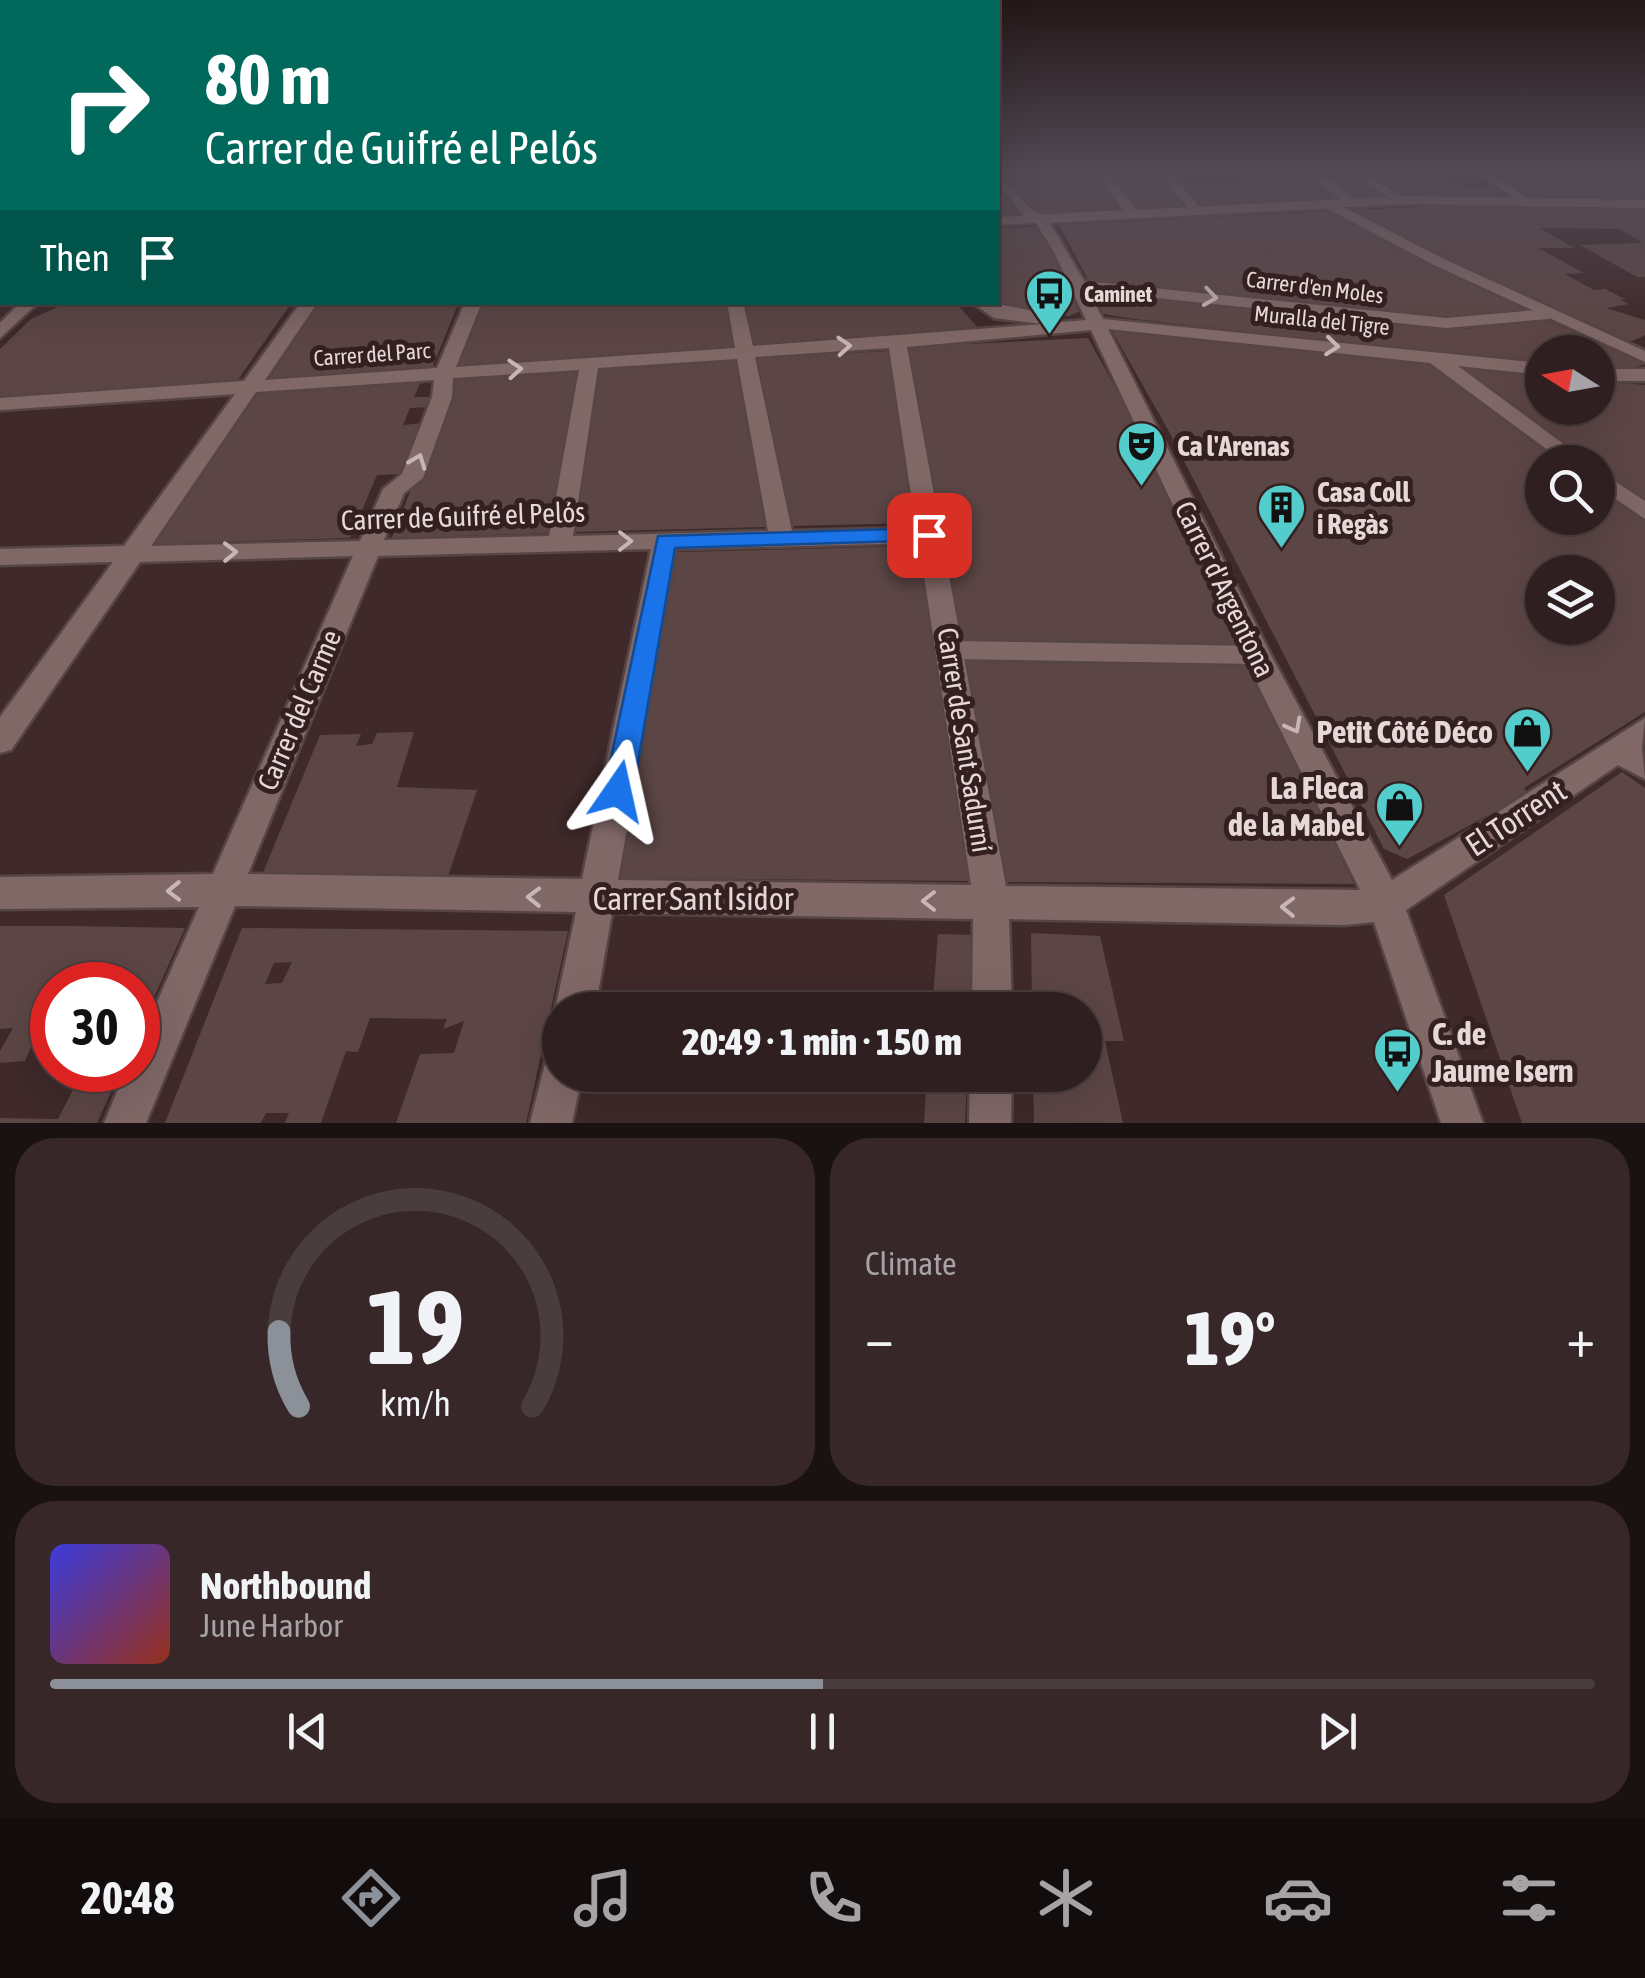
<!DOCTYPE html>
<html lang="en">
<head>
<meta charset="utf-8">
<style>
	:root { --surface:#2f1f20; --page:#372729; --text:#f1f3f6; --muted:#a7a2a5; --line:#4a3d3e; --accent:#8c9099 }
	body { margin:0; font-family:"Asap Condensed",sans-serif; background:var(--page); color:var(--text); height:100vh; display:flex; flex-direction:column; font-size:38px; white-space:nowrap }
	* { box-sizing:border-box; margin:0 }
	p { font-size:32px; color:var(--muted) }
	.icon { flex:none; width:55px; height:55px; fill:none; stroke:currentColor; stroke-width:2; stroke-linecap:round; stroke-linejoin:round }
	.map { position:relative; height:1123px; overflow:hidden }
	.drawer { display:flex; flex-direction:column; gap:15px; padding:15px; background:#1a1112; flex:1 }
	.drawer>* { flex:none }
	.hud { position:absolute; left:0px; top:0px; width:1000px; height:305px; box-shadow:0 10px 40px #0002,0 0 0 2px var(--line); background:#00695c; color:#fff; overflow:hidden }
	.needle { width:65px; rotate:281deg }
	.fabs { position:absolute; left:1525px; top:335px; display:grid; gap:20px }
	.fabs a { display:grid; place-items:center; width:90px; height:90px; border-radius:50%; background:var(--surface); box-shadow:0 10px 40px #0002,0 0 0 2px var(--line); font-size:50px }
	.speed { position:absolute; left:30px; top:962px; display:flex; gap:20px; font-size:50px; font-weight:700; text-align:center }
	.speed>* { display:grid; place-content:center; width:130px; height:130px; border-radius:50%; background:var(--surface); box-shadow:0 10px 40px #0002,0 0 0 2px var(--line); line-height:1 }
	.speed .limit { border:15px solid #d22; background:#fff; color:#111 }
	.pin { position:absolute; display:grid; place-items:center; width:85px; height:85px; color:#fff; margin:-42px; border-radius:20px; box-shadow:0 5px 15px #0006 }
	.me { position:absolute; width:110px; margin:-55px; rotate:11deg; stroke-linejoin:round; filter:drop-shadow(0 0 8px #0008) }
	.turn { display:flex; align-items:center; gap:35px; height:210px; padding:0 40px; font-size:45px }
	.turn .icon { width:130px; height:130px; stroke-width:2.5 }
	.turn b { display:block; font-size:70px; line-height:85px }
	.then { display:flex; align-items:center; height:95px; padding:0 40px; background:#0003; gap:20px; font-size:38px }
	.big { font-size:75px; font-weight:800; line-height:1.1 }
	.drawer .tile { flex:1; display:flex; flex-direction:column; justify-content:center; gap:15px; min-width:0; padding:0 35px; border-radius:40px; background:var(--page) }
	.drawer .dial { align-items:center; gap:0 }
	.dial svg { height:260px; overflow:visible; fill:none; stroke:var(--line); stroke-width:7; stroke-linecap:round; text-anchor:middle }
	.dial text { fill:var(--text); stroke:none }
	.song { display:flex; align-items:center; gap:30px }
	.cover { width:120px; height:120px; border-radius:15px; background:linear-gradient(135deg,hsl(240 70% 55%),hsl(10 70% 35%)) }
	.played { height:10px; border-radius:5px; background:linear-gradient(90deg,var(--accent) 50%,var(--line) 50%) }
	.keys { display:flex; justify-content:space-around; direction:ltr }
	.heat { display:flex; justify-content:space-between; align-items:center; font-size:55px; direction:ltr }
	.drawer .tiles { flex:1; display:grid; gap:15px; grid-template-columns:1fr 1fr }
	.tile:last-child { grid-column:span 2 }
	.trip { position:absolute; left:542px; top:992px; width:560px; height:100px; border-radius:50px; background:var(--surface); box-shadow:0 10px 40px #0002,0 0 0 2px var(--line); font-weight:800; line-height:100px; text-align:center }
	.dock { display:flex; height:160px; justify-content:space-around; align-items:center; background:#130c0d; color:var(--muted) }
	.dock .icon { width:70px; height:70px }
	.dock .selected { color:var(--accent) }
	.dock b { font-size:45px; color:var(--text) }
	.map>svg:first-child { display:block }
</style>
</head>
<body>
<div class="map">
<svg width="1645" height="1123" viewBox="0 0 1645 1123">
	<rect width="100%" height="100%" fill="#3f292a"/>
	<!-- building -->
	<g fill="#5c4645" fill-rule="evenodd">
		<path d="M1001 172H1098L1122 209 1033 213Z"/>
		<path d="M1109 172H1163L1190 207 1134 208Z"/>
		<path d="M1233 172H1305L1341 198 1194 207 1172 177H1185L1190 184 1245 183Z"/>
		<path d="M1357 172 1444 175 1462 187H1500L1513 195 1396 193Z"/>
		<path d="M1486 172H1645V200L1524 196Z"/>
		<path d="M1361 178 1392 196 1350 197 1325 179Z"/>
		<path d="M998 182 1013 200 1023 214 998 215Z"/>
		<path d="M1500 204 1645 208V277H1637L1580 245 1643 243 1620 229 1540 228 1574 248H1538L1584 273 1565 274 1594 290 1605 289 1625 299 1620 300 1629 304 1606 308 1645 320V335L1626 344 1457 267 1350 210Z"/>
		<path d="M1331 211 1532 312 1438 320 1090 283 1059 225Z"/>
		<path d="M1035 227 1050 244 1079 312 1069 316 999 307 992 302H998V228Z"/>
		<path d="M1092 288 1465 329 1542 318 1645 364 1618 372 1598 370V352H1542V365L1135 319 1103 314Z"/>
		<path d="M69 302H292L237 381 0 399V349L31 319Z"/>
		<path d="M317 302H459L432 368 269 379Z"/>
		<path d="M482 302H730L739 346 457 366Z"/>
		<path d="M740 302H955L980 330 749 345Z"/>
		<path d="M1112 331 1436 363 1568 462H1542V518H1598V484L1645 520V712L1524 788 1528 794 1407 859 1384 849 1167 428ZM1542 572H1598V628H1542Z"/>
		<path d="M1088 338 1137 427 1243 650 959 643 904 347Z"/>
		<path d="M889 351 916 523 787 526 754 358Z"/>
		<path d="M739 359 766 527 574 532 594 369Z"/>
		<path d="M1456 365 1542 374V408H1598V381L1645 385V503L1598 469V462H1589Z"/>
		<path d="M578 371 553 533 392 538 454 379Z"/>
		<path d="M421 381 414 397H434L430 407 410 408 403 425 424 423 404 474 377 475 350 538 149 544 257 393Z"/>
		<path d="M921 546 970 881 617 878 678 552Z"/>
		<path d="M963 657 1250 665 1354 884 998 882Z"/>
		<path d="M414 732 397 787 477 790 448 876 262 875 320 735 361 734 356 746 372 744 377 733Z"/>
		<path d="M1622 772 1645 788V1123H1522L1444 895Z"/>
		<path d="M0 926H69L185 928 138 1033V985H66L71 975H66L61 985H52V1047H31L25 1061 0 1063V1051L13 1028 0 1029Z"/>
		<path d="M242 928 568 931 526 1123H396L420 1054 454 1053 464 1021 443 1029 447 1019 370 1018 358 1052 346 1051 321 1123H285L289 1113H266L261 1123H165ZM292 962 282 983 265 984 274 963Z"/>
		<path d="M1031 933 1100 936 1124 1041H1105L1123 1123H1034L1033 1075H1085V1010H1032Z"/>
		<path d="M938 934 973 935 969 1010H932Z"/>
		<path d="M83 1070H121L97 1123H0V1118L58 1119Z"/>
		<path d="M927 1075H967L965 1123H924Z"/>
	</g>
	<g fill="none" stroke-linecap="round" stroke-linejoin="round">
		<defs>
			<g id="pedestrian">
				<path d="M1160 172H1172L1201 209V215H1193Z"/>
				<path d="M1303 172H1316L1359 202 1349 205Z"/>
				<path d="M1347 172H1361L1409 200 1399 203Z"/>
				<path d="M1477 172H1490L1529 199 1519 202Z"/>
				<path d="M998 174 1032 210 1045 217V223L1024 216 998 184Z"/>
				<path d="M1324 201H1332L1444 259 1645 351V362L1434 265 1324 207Z"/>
				<path d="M951 641 1257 646 1266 649 1270 655 1266 661 1257 664 951 659 942 656 938 650 942 644Z"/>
			</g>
			<g id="minor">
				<path d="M1097 172H1109L1136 210 1403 196 1645 200V208L1403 204 1050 223 1084 281 1446 318 1548 309 1557 314 1548 319 1446 328 1089 291 1103 319 1542 363V375L1458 366 1588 462H1564L1430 363 1108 329 1271 655 1392 880 1645 718 1642 748 1645 779 1618 765 1406 910 1483 1123H1441L1374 922 1344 925 1009 919 1012 1010H972L973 919 612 913 595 1010H560V1021L555 1010 576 912 235 906 146 1123H104L126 1070H138V1045L199 907 0 909V877L213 874 353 556 140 562 11 750 0 753V717L113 562 0 565V549L124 546 235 394 0 410V398L244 381 301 302H318L265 380 437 368 465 302H482L456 367 735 348 727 302H743L753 346 1043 324 994 318 971 302C995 302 1028 310 1052 315L1055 319 1050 323 1086 320 1053 250 1036 223 998 225V217L1123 210ZM1091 330 1243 655 1360 890 1006 886 907 347ZM889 348 916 528 792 531 755 357ZM737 359 768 531 573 536 598 368ZM579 370 549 536 384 540 404 493 423 478 452 397 453 378ZM434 380 432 397 402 474 383 489 360 541 151 546 256 392ZM919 543 971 885 618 880 676 549ZM651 549 582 879 248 874 378 556Z"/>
				<path d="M0 257 2 258V267H0Z"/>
				<rect x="1598" y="369" width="47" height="12"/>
				<path d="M1598 470 1645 501V519L1598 487Z"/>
				<path d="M560 1055V1075H582L572 1123H530L546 1060Z"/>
				<path d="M970 1075H1012L1011 1123H969Z"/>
			</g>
			<g id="tertiary">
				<path d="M2 276V287L0 288V277Z"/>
				<path d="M21 302H39L0 338V323Z"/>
			</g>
		</defs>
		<!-- pedestrian casing -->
		<use href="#pedestrian" stroke="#574545" stroke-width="6"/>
		<!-- minor casing -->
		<use href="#minor" stroke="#574545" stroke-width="5"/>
		<!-- tertiary casing -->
		<use href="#tertiary" stroke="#574545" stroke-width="5"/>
		<!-- pedestrian -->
		<use href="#pedestrian" fill="#806867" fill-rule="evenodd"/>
		<!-- minor -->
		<use href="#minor" fill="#806867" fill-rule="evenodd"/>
		<!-- tertiary -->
		<use href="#tertiary" fill="#806867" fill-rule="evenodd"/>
	</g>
	<!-- one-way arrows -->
	<defs><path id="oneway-chevron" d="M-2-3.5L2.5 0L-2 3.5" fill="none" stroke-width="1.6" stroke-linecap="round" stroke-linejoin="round" transform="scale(2.5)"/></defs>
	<g stroke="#c8b6b6">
		<use href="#oneway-chevron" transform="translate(1210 297) rotate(8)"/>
		<use href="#oneway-chevron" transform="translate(844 346) rotate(-4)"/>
		<use href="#oneway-chevron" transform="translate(1332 346) rotate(6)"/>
		<use href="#oneway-chevron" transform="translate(515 369) rotate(-4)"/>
		<use href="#oneway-chevron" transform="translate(418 461) rotate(-69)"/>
		<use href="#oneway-chevron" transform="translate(625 541)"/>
		<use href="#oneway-chevron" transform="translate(230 552) rotate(-1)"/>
		<use href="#oneway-chevron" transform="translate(1294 726) rotate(62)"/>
		<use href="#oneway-chevron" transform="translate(174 891) rotate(179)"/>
		<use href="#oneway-chevron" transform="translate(534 897) rotate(-179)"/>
		<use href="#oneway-chevron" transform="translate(929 901) rotate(-180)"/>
		<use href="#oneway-chevron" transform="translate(1288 907) rotate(-179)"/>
	</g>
	<!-- sky -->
	<linearGradient id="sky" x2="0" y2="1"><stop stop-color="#231717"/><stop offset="0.52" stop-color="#524955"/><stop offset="1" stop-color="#524955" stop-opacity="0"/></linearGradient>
	<rect width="1645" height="329" fill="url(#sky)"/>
	<!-- route -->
	<path fill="#1a73e8" stroke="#114b97" stroke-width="2.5" d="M929 528 940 535 937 540 675 548 633 791 629 800 618 803 608 800 604 791 658 536Z"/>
	<!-- icons -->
	<defs>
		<symbol id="bus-pin" viewBox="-11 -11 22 30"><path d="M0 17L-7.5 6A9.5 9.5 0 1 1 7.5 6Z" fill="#53cdcb" stroke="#342020"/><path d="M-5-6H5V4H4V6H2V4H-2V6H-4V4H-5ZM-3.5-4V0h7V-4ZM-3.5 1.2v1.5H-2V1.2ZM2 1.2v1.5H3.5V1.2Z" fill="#111"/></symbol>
		<symbol id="theatre-pin" viewBox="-11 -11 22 30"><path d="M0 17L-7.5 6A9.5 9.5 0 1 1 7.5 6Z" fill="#53cdcb" stroke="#342020"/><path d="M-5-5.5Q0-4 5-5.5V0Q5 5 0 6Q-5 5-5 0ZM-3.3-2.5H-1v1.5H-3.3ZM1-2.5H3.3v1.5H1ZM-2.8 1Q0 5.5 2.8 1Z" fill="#111"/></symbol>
		<symbol id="building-pin" viewBox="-11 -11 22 30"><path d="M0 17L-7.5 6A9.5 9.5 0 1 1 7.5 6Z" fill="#53cdcb" stroke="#342020"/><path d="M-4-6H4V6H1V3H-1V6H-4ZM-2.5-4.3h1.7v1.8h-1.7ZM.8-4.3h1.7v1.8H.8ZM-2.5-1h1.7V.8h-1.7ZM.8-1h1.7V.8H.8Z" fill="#111"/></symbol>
		<symbol id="shop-pin" viewBox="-11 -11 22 30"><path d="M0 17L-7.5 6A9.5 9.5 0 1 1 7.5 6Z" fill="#53cdcb" stroke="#342020"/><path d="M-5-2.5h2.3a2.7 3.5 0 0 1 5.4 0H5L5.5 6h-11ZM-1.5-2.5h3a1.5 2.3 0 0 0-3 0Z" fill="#111"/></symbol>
	</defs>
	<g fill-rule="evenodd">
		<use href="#bus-pin" x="1022" y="266" width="55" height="75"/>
		<use href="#theatre-pin" x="1114" y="418" width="55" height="75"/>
		<use href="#building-pin" x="1254" y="480" width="55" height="75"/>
		<use href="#shop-pin" x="1500" y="704" width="55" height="75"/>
		<use href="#shop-pin" x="1372" y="778" width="55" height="75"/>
		<use href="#bus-pin" x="1370" y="1024" width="55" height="75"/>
	</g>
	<g text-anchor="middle" stroke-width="10" stroke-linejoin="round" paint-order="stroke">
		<!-- far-street labels -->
		<g font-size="22" fill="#e7d8d8" stroke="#342020">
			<text transform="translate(1315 287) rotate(7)" y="8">Carrer d'en Moles</text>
			<text transform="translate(1322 320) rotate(6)" y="8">Muralla del Tigre</text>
			<text transform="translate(372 354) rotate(-4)" y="8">Carrer del Parc</text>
		</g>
		<!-- far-poi labels -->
		<g font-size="22" font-weight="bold" fill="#e7d8d8" stroke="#342020" text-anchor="start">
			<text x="1084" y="302">Caminet</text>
		</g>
		<!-- poi labels -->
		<g font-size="28" font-weight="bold" fill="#e7d8d8" stroke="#342020" text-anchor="start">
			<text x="1177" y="456">Ca l'Arenas</text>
			<text x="1317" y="502">Casa Coll<tspan x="1317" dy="32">i Regàs</tspan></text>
		</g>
		<!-- street labels -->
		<g font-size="28" fill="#e7d8d8" stroke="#342020">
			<text transform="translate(463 516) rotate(-2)" y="10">Carrer de Guifré el Pelós</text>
			<text transform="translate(1225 589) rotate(64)" y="10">Carrer d'Argentona</text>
			<text transform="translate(299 710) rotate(-67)" y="10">Carrer del Carme</text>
			<text transform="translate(965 740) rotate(81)" y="10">Carrer de Sant Sadurní</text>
		</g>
		<!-- near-poi labels -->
		<g font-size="32" font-weight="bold" fill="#e7d8d8" stroke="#342020" text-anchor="end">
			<text x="1493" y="743">Petit Côté Déco</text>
			<text x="1364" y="799">La Fleca<tspan x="1364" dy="37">de la Mabel</tspan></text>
			<text x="1432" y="1045" text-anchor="start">C. de<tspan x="1432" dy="37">Jaume Isern</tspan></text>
		</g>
		<!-- near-street labels -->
		<g font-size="32" fill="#e7d8d8" stroke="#342020">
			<text transform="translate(1516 818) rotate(-33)" y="11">El Torrent</text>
			<text x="693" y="910">Carrer Sant Isidor</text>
		</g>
	</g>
</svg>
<div class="fabs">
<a><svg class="needle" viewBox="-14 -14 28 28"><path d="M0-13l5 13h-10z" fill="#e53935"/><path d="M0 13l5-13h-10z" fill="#a7a2a5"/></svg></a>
<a><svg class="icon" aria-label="search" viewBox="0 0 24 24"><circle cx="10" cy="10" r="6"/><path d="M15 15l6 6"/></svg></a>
<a><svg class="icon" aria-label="layers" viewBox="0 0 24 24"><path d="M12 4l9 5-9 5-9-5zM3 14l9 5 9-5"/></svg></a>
</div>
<div class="speed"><div class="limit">30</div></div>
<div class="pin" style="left:929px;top:535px;background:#d93025"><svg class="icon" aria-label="arrive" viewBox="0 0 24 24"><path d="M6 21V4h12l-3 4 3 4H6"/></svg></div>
<svg class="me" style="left:618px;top:791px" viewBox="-20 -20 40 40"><path d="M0-17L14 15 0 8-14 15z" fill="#1a73e8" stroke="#fff" stroke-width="4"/></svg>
<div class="trip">20:49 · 1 min · 150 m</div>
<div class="hud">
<div class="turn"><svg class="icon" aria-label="right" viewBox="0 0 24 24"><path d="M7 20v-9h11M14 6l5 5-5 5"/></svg><div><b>80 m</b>Carrer de Guifré el Pelós</div></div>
<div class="then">Then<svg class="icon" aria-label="arrive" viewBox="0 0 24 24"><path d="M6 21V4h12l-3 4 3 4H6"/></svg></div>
</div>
</div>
<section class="drawer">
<div class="tiles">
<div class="tile dial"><svg viewBox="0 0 100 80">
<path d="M14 69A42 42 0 1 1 86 69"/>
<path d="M14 69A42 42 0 0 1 8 46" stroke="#8c9099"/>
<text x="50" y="56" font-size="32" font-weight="700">19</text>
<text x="50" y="72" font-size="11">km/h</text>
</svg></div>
<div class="tile"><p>Climate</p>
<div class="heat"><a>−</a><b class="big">19°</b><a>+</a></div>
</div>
<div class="tile">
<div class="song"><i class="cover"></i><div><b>Northbound</b><p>June Harbor</p></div></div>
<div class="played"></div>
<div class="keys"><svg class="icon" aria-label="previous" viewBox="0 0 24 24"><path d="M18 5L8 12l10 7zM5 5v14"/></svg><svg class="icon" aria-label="pause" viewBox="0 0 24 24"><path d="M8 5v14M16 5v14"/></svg><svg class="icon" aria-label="next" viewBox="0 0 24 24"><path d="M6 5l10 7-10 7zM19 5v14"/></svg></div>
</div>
</div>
</section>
<nav class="dock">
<b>20:48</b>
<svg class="icon selected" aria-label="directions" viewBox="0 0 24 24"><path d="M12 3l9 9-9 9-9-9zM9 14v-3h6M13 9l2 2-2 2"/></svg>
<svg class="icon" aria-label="music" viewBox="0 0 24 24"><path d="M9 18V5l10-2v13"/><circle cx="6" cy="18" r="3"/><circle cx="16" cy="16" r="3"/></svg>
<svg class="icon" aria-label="phone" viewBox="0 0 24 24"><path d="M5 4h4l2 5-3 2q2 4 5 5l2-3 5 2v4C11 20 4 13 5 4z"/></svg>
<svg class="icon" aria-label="climate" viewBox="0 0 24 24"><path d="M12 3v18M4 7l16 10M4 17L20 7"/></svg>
<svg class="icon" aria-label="car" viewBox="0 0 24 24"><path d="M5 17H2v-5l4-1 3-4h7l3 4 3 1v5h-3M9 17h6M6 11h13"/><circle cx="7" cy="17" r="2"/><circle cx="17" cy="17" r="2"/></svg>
<svg class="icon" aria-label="filters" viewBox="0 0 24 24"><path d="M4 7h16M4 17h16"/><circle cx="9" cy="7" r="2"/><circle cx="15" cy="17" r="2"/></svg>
</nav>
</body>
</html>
